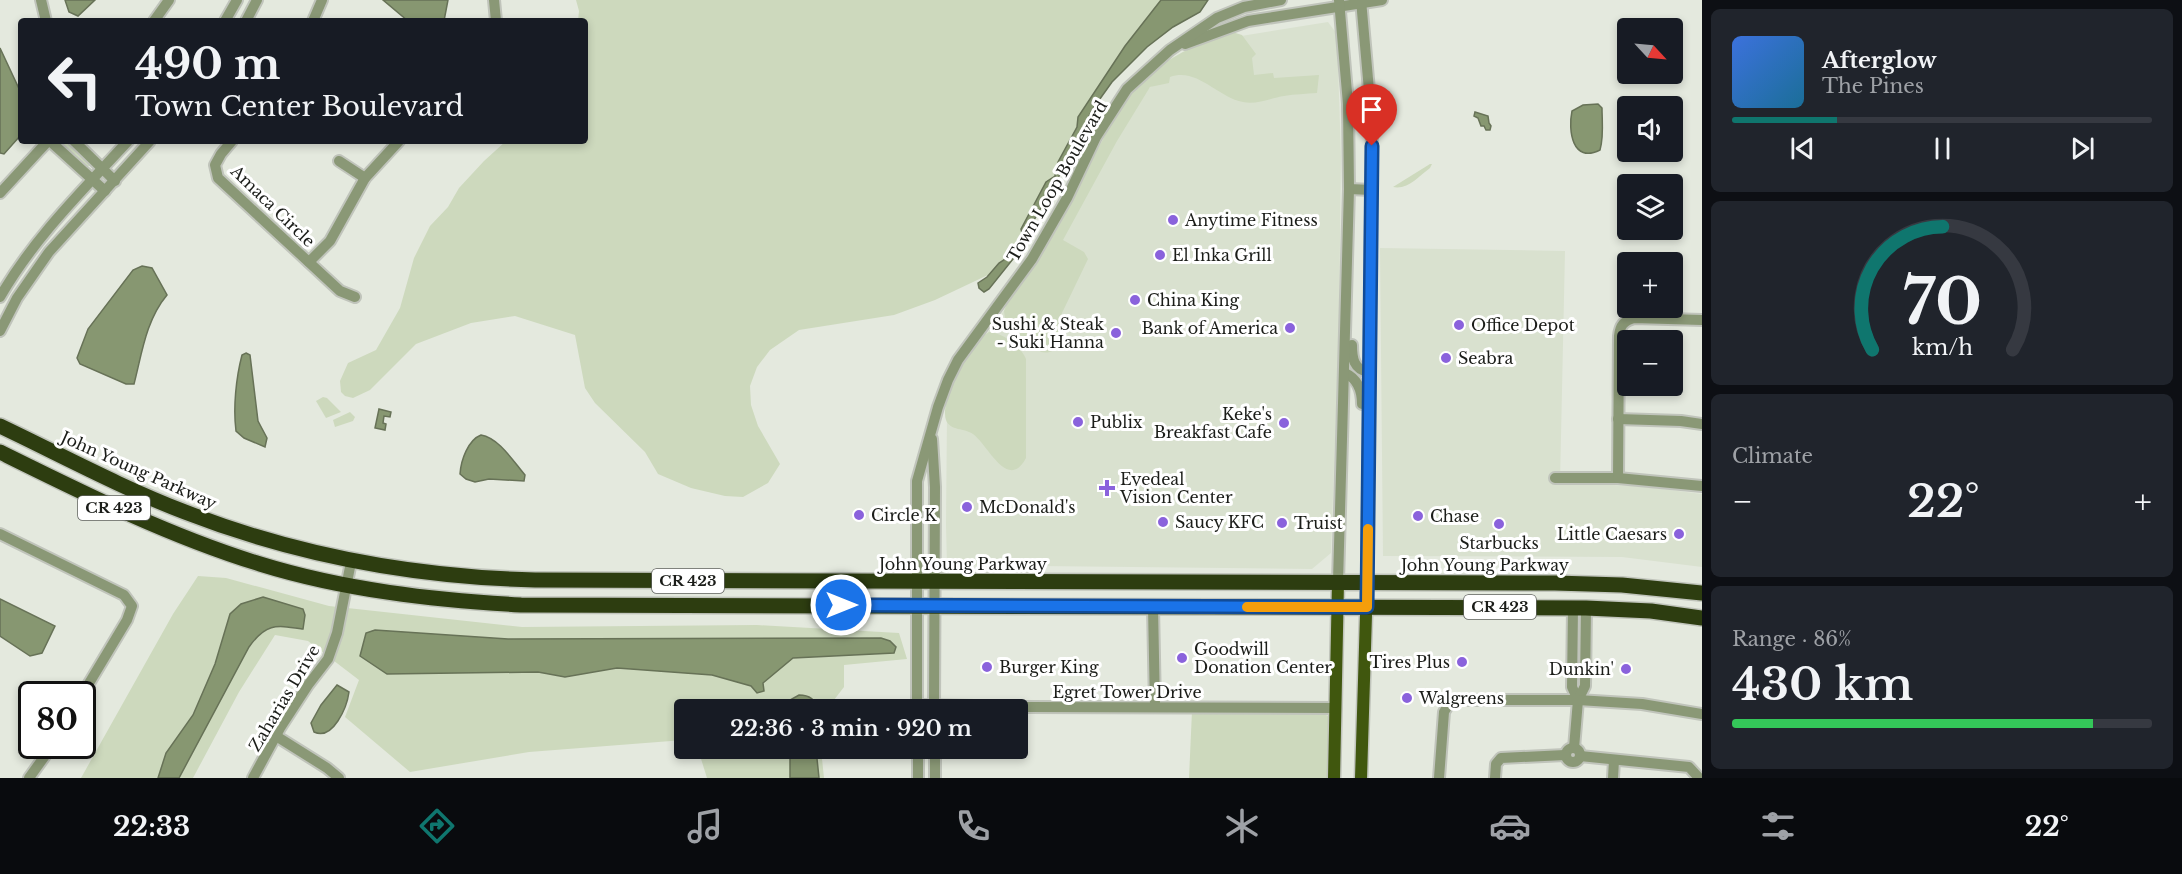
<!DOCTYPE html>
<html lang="en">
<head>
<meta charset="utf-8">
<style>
	:root { --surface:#171b24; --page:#20242c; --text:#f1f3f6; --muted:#9ea1a6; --line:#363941; --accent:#0f766e }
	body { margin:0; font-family:"Libre Baskerville",serif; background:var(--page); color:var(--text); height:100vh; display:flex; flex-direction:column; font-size:22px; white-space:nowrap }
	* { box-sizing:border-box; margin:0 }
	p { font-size:20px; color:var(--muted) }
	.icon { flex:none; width:33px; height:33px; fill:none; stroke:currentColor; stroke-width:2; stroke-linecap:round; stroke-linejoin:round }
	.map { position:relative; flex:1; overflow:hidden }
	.drawer { display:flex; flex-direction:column; gap:9px; padding:9px; background:#0d0f14; width:480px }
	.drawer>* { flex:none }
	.hud { position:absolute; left:18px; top:18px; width:570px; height:126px; border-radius:6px; box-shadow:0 3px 9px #0003; background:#171b24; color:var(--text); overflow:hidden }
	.needle { width:39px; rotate:116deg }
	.tools { position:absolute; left:1617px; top:18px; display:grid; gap:12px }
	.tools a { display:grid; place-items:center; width:66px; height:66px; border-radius:6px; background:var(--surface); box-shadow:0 3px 9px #0003; font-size:30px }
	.speed { position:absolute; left:18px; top:681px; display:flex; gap:12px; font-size:30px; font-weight:700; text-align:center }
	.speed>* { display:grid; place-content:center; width:78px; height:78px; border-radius:50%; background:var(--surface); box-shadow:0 3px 9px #0003; line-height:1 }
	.speed .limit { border:3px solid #111; border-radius:9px; background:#fff; color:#111 }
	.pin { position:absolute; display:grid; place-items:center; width:51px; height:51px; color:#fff; margin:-62px -26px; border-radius:50% 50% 50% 0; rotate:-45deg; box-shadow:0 0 6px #0007 }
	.pin .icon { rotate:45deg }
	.me { position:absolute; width:66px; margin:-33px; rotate:90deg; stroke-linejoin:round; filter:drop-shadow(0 0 4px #0008) }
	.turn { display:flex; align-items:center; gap:21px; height:126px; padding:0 18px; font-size:27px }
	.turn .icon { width:78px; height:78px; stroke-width:2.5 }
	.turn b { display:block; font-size:42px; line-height:51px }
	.big { font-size:45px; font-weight:600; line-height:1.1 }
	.drawer .tile { flex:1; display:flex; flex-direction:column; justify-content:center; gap:9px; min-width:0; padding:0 21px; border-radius:9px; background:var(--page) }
	.drawer .dial { align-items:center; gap:0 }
	.dial svg { height:156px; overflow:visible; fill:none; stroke:var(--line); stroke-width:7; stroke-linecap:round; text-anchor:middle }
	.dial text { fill:var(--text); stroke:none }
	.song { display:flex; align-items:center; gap:18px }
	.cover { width:72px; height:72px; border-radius:9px; background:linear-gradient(135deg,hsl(220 70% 55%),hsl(200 70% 35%)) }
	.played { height:6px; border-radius:3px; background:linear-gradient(90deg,var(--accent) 25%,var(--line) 25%) }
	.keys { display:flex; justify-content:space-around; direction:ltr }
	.heat { display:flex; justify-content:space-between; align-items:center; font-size:33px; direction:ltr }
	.charge { height:9px; border-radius:4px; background:linear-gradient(90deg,#34c759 86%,var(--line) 0) }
	.trip { position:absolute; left:674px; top:699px; width:354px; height:60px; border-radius:6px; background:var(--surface); box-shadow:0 3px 9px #0003; font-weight:600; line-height:60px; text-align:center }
	.menu { display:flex; height:96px; justify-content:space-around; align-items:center; background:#090b0e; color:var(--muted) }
	.menu .icon { width:42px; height:42px }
	.menu .active { color:var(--accent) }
	.menu b { font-size:27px; color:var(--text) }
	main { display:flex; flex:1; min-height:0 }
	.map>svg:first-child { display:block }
</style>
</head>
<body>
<main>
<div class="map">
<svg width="1702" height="778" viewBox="0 0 1702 778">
	<rect width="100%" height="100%" fill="#e4e9de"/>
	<!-- built -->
	<g fill="#d9e1cf">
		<path d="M1328 22 1337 34 1341 157 1339 325 1331 553 1312 569 947 565 946 525 947 415 979 344 1032 273 1050 244 1132 98 1235 37Z"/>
		<path d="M1380 248 1565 251 1560 483 1638 486 1702 494V567L1622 557 1383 556Z"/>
	</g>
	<!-- green -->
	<g fill="#cdd9bd">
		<path d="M576 0H1161L1125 46 1078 117 1077 127 1058 162 1055 176 1046 182 1023 237 1013 254 999 263 990 274 935 300 894 315 799 330 770 350 757 367 750 386 751 405 758 426 780 464 768 483 743 497 725 496 691 488 658 474 645 452 595 403 585 388 575 335 515 316 471 323 416 344 370 390 353 398 345 396 341 392 340 381 348 363 376 350 400 308 414 258 430 226 448 207 459 188 484 161 506 141H585V21H578L579 11Z"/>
		<path d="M1229 31 1242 35 1256 54 1252 58 1254 75 1273 73 1274 78 1319 75 1317 93C1306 94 1295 94 1284 96 1271 98 1256 105 1243 102 1217 97 1197 67 1170 77L1169 83 1150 87 1117 141 1063 240 1084 252 1088 259 1062 313 1061 318 1065 332C1060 344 1056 355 1041 352L1006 324 1004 311 1007 303C1031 271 1053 239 1071 203 1093 161 1117 99 1156 69 1177 53 1205 41 1229 31Z"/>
		<path d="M65 141 72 143 91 163 90 166H84L64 148 63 145Z"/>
		<path d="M1430 164H1432L1430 168C1419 176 1408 190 1393 187Z"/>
		<path d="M989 332C1003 333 1021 346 1026 359V458C1008 492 988 445 973 434 965 428 950 431 946 420 939 402 973 339 989 332Z"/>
		<path d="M323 397 327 398 341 412 326 418 316 401Z"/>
		<path d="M350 412 355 417 353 421 335 427 333 420Z"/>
		<path d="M198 576 226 578 329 606 522 627 757 625 899 633 907 659 844 665V687L827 709 684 710V740L529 752 410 772 345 717 359 680 308 641 275 635 239 692 193 778H81L173 614Z"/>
		<path d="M1192 711 1323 713 1328 716 1331 722 1328 778H1189Z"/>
		<path d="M698 749H821L824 778H707Z"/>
	</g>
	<!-- water -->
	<g fill="#879771" stroke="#677257" stroke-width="1.5">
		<path d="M65 0H95L78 16 69 12Z"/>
		<path d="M383 0H448L444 21H408Z"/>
		<path d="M1161 0H1208L1200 12 1173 27 1147 47 1112 82 1092 110 1071 155 1033 222 1029 234 1021 249 989 289 984 292 979 288 978 283 987 277 999 263 1013 254 1023 237 1021 229 1046 182 1055 176 1058 162 1077 127 1078 117 1125 46Z"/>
		<path d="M0 48 21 93 20 136 4 154 0 153Z"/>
		<path d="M1598 104 1602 108C1602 122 1604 136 1600 150 1572 164 1568 130 1572 111L1583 105Z"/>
		<path d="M1475 112 1488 116 1489 123 1491 126 1490 130H1486L1484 126H1481L1478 118 1474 116Z"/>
		<path d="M142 266 152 268 167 295C146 320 142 353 134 384H126L80 364 77 358 88 329 133 270Z"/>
		<path d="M246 353 250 355 258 421 267 438 265 447 244 438 236 431C233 408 236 378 242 355Z"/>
		<path d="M379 409 391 412 390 417 384 416 383 423 386 424 385 430 375 428Z"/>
		<path d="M481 435C499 438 513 461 525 475L524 481 489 479 475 482 466 479 460 474C461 460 468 440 481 435Z"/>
		<path d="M263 597 303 609 305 615 303 629C275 625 266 623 249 647L179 778H158L166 753 193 715 215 664 230 614 241 604Z"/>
		<path d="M0 599 55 626 42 653 30 656 0 636Z"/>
		<path d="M375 630 508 639 881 638 890 641 896 647 894 653 793 658 763 683 764 691 757 693 751 686 712 675 617 668 565 677 538 672 387 674 360 656 366 633Z"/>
		<path d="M337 685 349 692C347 707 333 741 314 732L311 723 321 705Z"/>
		<path d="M799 695C810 695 815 700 819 709H774Z"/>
		<path d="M790 749H816L819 778H790Z"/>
	</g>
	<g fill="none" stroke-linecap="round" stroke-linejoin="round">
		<defs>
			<g id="minor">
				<path d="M41 0 46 21"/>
				<path d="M494 0 496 21"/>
				<path d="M1361 0 1372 124 1367 582"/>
				<path d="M154 21 169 0"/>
				<path d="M225 21 237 0"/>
				<path d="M246 21 257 0"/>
				<path d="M313 21 322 0"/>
				<path d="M1185 44 1248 21 1382 0"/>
				<path d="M50 141 105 191"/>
				<path d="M74 141 115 181"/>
				<path d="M232 141 221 154 215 165 218 178 340 291 355 297"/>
				<path d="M339 161 365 178"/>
				<path d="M1349 189 1372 190"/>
				<path d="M0 193 48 141"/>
				<path d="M309 262 330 241 365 178 399 141"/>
				<path d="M0 297C34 238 82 191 128 141"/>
				<path d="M0 331 17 298 49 252 150 141"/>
				<path d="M1352 345C1352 359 1354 369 1368 372"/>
				<path d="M1345 373C1358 379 1362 390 1362 404"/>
				<path d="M1618 419 1681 421 1702 424"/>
				<path d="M932 439 935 487 934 710"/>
				<path d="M1555 478H1618L1702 486"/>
				<path d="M1618 478 1619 336C1620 325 1624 321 1634 318L1702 320"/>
				<path d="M0 534 124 595 132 606 127 620 82 695"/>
				<path d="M1338 582 1349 189 1348 104 1339 0"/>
				<path d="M1153 607 1155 707"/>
				<path d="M1573 608 1572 687 1578 700"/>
				<path d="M917 705 1027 707 1336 708"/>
				<path d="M917 710V481L938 407 948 380 958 360 1032 259 1067 198 1096 137 1127 89 1170 50 1217 18 1244 7 1281 0"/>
				<path d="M276 736 327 768 339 778"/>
				<circle cx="1573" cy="755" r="7"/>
				<path d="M918 748V778"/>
				<path d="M935 748V778"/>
				<path d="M1574 748 1578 700 1585 686 1586 608"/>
				<path d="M1580 756 1689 767 1699 778"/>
				<path d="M29 778 52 746"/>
				<path d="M253 778 280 728 308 685 328 659 337 633 351 562"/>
				<path d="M1439 778 1444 712 1450 702 1460 700H1578L1642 704 1702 714"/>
				<path d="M1495 778 1496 764 1501 758 1565 755"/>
				<path d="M1613 778 1614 760"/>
			</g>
			<g id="major">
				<path d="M1334 778 1338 582"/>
				<path d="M1361 778 1367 582"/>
			</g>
			<g id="highway">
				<path d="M0 426C61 455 122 488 185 512 298 556 415 577 535 580L1555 583 1622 585 1702 593"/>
				<path d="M0 452C85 494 169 536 260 564 344 590 433 600 521 605L1586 608 1651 611 1702 618"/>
			</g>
		</defs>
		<!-- minor casing -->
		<use href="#minor" stroke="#c0c4bb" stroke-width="14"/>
		<!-- major casing -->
		<use href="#major" stroke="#c0c4bb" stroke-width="15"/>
		<!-- highway casing -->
		<use href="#highway" stroke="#c0c4bb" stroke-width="18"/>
		<!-- minor -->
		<use href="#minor" stroke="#8a9876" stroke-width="10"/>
		<!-- major -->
		<use href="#major" stroke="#40570e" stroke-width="12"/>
		<!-- highway -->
		<use href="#highway" stroke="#2d3d10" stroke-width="15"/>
	</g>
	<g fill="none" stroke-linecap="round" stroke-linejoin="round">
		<defs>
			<path id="route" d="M841 605 1367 607 1372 146"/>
		</defs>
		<!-- route casing -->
		<use href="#route" stroke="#114b97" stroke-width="15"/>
		<!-- route -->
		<use href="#route" stroke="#1a73e8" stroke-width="10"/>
		<!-- slow -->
		<path stroke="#f59e0b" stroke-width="10" d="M1247 607H1367L1368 529"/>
	</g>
	<!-- markers -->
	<g fill="#8a62dc" stroke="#fff" stroke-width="2">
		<circle cx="1173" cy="220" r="6"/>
		<circle cx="1160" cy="255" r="6"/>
		<circle cx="1135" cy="300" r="6"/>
		<circle cx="1459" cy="325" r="6"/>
		<circle cx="1290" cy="328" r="6"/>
		<circle cx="1116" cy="333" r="6"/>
		<circle cx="1446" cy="358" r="6"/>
		<circle cx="1078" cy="422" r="6"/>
		<circle cx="1284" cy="423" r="6"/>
		<path d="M1104 479h6v6h6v6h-6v6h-6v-6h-6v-6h6z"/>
		<circle cx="967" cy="507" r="6"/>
		<circle cx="859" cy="515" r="6"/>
		<circle cx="1418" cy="516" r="6"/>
		<circle cx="1163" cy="522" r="6"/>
		<circle cx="1282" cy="523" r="6"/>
		<circle cx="1499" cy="524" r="6"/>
		<circle cx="1679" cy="534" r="6"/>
		<circle cx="1182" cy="658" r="6"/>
		<circle cx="1462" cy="662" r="6"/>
		<circle cx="987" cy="667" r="6"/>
		<circle cx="1626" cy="669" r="6"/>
		<circle cx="1407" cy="698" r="6"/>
	</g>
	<g text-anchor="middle" stroke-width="6" stroke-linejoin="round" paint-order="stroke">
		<!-- shield labels -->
		<g fill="#fff" stroke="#5f615e" stroke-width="1.5">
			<rect x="78" y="496" width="72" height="24" rx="4.5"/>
			<rect x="652" y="569" width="72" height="24" rx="4.5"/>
			<rect x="1464" y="595" width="72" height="24" rx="4.5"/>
		</g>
		<g font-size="15" font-weight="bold" fill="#1b1d19">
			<text x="114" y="513">CR 423</text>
			<text x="688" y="586">CR 423</text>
			<text x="1500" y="612">CR 423</text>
		</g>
		<!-- street labels -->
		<g font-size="16" fill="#1b1d19" stroke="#fff">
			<text transform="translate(1057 181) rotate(-60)" y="6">Town Loop Boulevard</text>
			<text transform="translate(273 206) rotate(44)" y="6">Amaca Circle</text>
			<text transform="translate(139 470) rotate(24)" y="6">John Young Parkway</text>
			<text x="963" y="570">John Young Parkway</text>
			<text x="1485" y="571">John Young Parkway</text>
			<text x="1127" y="698">Egret Tower Drive</text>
			<text transform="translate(284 698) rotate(-59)" y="6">Zaharias Drive</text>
		</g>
		<!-- poi labels -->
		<g font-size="16" fill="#1b1d19" stroke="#fff" text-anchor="start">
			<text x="1185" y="226">Anytime Fitness</text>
			<text x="1172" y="261">El Inka Grill</text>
			<text x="1147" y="306">China King</text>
			<text x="1104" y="330" text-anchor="end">Sushi &amp; Steak<tspan x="1104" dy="18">- Suki Hanna</tspan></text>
			<text x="1471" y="331">Office Depot</text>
			<text x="1278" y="334" text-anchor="end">Bank of America</text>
			<text x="1458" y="364">Seabra</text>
			<text x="1272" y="420" text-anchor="end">Keke's<tspan x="1272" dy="18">Breakfast Cafe</tspan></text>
			<text x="1090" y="428">Publix</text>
			<text x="1120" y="485">Eyedeal<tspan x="1120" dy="18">Vision Center</tspan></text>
			<text x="979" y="513">McDonald's</text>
			<text x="871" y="521">Circle K</text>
			<text x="1430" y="522">Chase</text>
			<text x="1175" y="528">Saucy KFC</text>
			<text x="1294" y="529">Truist</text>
			<text x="1667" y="540" text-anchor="end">Little Caesars</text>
			<text x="1499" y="549" text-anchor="middle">Starbucks</text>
			<text x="1194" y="655">Goodwill<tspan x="1194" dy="18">Donation Center</tspan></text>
			<text x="1450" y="668" text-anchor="end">Tires Plus</text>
			<text x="999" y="673">Burger King</text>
			<text x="1614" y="675" text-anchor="end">Dunkin'</text>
			<text x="1419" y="704">Walgreens</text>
		</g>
	</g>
</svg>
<div class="tools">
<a><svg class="needle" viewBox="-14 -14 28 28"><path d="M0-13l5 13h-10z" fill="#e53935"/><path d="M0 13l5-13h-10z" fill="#9ea1a6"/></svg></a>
<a><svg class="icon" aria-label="sound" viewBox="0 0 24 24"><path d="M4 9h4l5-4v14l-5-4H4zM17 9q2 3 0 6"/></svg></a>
<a><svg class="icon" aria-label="layers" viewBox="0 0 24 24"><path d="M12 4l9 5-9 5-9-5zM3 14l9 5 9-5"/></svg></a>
<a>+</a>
<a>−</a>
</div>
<div class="speed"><div class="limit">80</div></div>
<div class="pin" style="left:1372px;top:146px;background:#d93025"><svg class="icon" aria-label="arrive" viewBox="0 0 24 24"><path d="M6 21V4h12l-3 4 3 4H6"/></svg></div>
<svg class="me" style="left:841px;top:605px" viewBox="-20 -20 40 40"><circle r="17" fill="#1a73e8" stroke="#fff" stroke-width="3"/><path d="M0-11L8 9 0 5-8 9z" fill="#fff"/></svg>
<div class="trip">22:36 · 3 min · 920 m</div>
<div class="hud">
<div class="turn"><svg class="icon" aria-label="left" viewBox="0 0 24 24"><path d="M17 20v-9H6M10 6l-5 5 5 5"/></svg><div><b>490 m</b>Town Center Boulevard</div></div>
</div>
</div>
<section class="drawer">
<div class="tile">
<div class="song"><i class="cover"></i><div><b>Afterglow</b><p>The Pines</p></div></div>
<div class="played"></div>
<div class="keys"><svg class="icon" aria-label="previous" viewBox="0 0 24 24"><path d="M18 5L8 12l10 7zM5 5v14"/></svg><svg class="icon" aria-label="pause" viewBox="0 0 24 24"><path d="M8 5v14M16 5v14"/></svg><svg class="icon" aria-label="next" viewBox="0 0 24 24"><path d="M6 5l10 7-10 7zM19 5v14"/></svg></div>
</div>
<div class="tile dial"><svg viewBox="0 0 100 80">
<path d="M14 69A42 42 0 1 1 86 69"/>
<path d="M14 69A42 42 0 0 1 50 6" stroke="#0f766e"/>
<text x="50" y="56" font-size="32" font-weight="700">70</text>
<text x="50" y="72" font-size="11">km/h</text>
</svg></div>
<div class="tile"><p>Climate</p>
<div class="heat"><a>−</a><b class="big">22°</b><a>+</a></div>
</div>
<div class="tile"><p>Range · 86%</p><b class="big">430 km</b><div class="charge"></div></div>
</section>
</main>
<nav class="menu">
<b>22:33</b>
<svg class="icon active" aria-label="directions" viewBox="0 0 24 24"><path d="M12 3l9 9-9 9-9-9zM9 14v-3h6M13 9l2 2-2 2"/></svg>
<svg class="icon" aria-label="music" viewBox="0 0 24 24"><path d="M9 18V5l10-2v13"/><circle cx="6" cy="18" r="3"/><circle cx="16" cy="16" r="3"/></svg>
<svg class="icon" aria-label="phone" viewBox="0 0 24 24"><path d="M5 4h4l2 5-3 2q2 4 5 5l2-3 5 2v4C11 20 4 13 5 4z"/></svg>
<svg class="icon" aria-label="climate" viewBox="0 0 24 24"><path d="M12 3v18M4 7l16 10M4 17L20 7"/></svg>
<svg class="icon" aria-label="car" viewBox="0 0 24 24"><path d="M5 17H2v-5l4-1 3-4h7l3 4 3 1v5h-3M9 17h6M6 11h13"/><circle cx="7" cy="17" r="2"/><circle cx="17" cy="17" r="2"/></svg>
<svg class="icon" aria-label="filters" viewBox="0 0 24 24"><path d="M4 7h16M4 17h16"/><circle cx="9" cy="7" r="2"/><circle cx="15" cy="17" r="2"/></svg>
<b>22°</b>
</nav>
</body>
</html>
